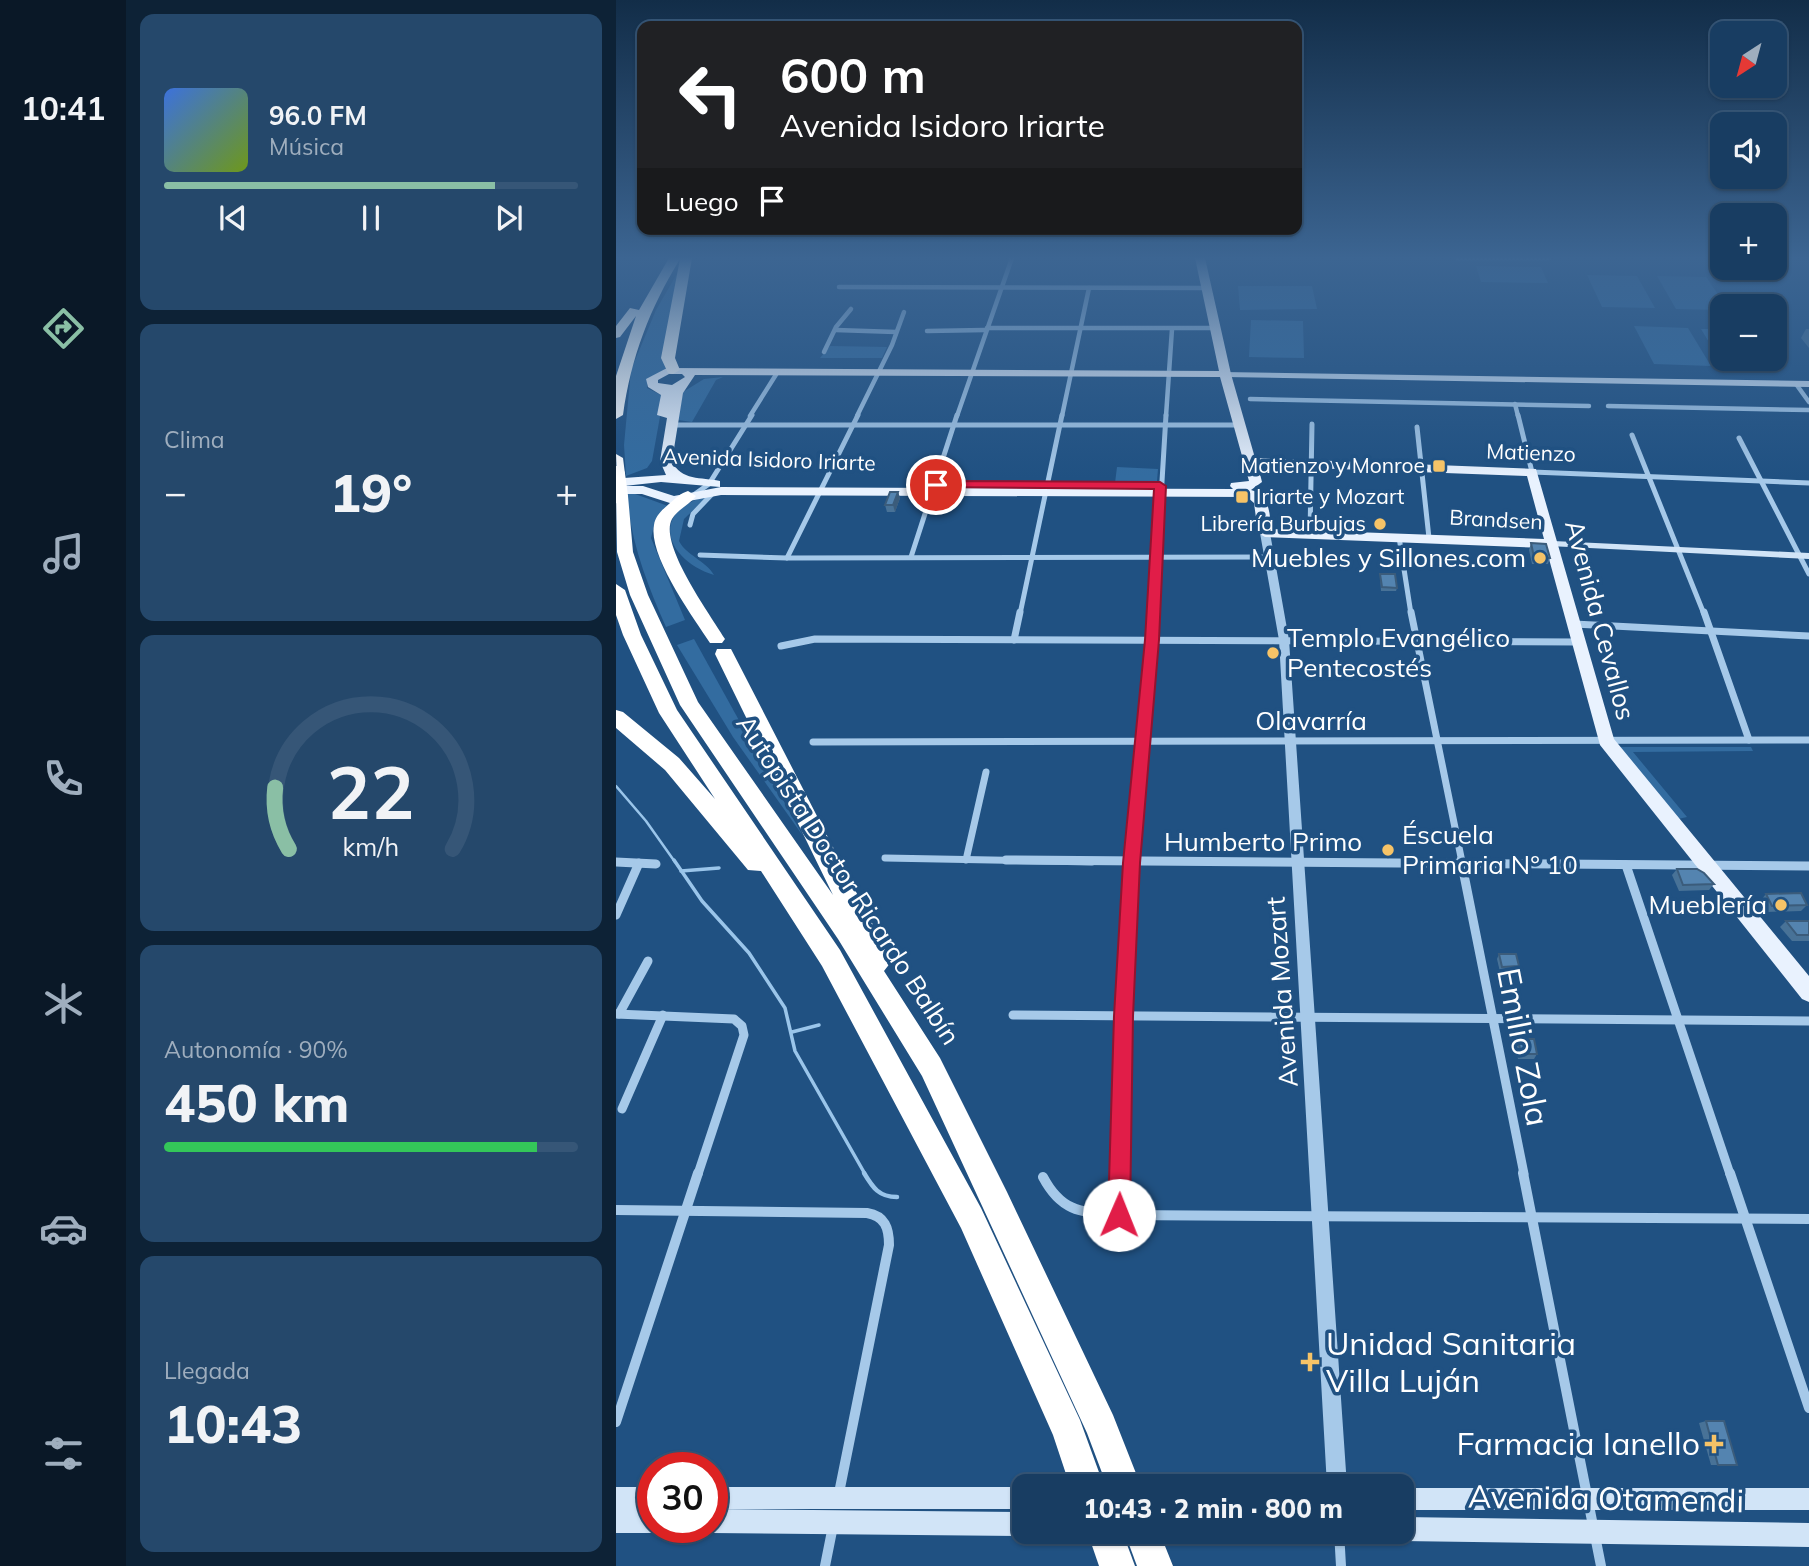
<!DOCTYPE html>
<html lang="es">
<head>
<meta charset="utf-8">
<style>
	:root { --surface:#183d62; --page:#25486b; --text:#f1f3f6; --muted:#9faebe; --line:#365677; --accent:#8abfa5 }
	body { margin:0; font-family:Mulish,sans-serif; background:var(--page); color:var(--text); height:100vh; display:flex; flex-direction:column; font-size:26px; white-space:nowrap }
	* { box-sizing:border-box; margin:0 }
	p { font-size:23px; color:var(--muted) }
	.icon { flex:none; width:38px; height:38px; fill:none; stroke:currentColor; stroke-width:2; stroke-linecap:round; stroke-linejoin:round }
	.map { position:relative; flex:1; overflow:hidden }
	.sheet { display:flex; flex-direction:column; gap:14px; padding:14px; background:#0d2236; width:490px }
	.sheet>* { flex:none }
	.hud { position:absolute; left:21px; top:21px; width:665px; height:214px; border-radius:14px; box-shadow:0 2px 5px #0004,0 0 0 2px var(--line); background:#202124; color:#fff; overflow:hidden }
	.needle { width:46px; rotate:216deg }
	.buttons { position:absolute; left:1094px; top:21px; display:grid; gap:14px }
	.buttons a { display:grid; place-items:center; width:77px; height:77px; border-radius:14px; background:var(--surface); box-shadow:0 2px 5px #0004,0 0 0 2px var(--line); font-size:35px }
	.speed { position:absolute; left:21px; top:1452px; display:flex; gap:14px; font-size:35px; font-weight:700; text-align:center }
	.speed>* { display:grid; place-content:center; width:91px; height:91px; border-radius:50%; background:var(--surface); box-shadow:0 2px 5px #0004,0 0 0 2px var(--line); line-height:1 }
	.speed .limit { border:10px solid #d22; background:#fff; color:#111 }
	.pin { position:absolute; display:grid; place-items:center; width:60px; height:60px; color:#fff; margin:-30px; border:4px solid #fff; border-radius:50%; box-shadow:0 2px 7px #0007 }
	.me { position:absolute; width:77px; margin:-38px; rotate:1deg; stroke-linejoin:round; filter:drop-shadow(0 0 5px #0008) }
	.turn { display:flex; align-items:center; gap:24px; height:147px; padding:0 28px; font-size:32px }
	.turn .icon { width:91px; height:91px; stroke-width:2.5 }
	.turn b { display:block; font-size:49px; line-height:60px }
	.then { display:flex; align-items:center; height:66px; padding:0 28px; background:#0003; gap:14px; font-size:26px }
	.big { font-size:52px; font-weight:800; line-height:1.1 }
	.sheet .tile { flex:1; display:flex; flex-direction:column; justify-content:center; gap:10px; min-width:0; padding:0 24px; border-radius:14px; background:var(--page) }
	.sheet .dial { align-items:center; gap:0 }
	.dial svg { height:182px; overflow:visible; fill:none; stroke:var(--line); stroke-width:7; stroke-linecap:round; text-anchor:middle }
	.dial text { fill:var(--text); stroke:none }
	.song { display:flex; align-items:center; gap:21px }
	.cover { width:84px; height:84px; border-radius:10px; background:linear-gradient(135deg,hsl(220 70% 55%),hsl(80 70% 35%)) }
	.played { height:7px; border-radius:4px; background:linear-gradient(90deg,var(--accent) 80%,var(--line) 80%) }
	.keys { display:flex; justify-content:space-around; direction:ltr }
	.heat { display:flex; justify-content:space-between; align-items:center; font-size:38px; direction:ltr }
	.charge { height:10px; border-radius:5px; background:linear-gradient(90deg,#34c759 90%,var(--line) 0) }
	.trip { position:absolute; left:396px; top:1474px; width:402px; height:70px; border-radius:14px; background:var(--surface); box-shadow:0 2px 5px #0004,0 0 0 2px var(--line); font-weight:800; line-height:70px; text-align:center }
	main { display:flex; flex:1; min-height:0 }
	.tabs { display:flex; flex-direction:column; width:126px; justify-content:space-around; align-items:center; background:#0a1827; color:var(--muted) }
	.tabs .icon { width:49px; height:49px }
	.tabs .active { color:var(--accent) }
	.tabs b { font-size:32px; color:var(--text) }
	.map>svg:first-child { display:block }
</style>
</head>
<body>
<main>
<nav class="tabs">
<b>10:41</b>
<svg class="icon active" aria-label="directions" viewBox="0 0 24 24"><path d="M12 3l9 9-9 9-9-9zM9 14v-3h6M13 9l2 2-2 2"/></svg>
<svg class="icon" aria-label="music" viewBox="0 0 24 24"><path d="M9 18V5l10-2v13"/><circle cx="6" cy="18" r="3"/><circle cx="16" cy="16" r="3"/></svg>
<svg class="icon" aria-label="phone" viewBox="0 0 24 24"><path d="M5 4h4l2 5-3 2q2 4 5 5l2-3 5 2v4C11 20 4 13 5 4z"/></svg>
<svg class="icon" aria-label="climate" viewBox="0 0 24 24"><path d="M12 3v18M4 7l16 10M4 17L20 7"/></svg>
<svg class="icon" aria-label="car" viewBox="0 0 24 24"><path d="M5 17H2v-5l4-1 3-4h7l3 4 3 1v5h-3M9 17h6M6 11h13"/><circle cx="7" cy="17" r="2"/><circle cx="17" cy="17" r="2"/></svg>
<svg class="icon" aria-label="filters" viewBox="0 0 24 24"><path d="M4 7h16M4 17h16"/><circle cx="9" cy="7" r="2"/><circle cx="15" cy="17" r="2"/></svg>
</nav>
<section class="sheet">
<div class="tile">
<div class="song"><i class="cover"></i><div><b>96.0 FM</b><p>Música</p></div></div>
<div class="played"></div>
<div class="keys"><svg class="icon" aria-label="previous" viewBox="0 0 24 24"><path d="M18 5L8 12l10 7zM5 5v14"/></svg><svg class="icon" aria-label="pause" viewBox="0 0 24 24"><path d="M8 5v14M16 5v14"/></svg><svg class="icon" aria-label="next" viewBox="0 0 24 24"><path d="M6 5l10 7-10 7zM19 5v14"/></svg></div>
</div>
<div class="tile"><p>Clima</p>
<div class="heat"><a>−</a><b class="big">19°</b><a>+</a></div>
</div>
<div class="tile dial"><svg viewBox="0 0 100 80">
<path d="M14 69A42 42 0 1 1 86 69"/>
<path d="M14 69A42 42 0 0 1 8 42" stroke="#8abfa5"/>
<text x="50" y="56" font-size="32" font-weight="700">22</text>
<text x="50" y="72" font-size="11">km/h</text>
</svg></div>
<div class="tile"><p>Autonomía · 90%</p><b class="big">450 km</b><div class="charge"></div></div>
<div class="tile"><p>Llegada</p><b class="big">10:43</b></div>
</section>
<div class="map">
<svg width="1193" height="1566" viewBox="0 0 1193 1566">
	<rect width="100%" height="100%" fill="#205182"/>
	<!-- green -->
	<g fill="#336ca0">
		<path d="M860 266 925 267 932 283 865 282Z"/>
		<path d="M62 272 50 368C43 375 31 375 31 388L45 395 47 400 36 461 31 468 10 476 8 445 15 370 40 310Z"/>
		<path d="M971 275 1021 276 1039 308 986 307Z"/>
		<path d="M1041 276 1090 277 1110 306H1106V310L1060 309Z"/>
		<path d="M622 286H696L701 309 624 310Z"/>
		<path d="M635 320 687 321 688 358 633 357Z"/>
		<path d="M1018 326 1072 328 1095 366 1038 364Z"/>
		<path d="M1085 329H1106V359L1159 358 1166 369 1108 367Z"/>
		<path d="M214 346 271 347 266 358H204Z"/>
		<path d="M107 377 100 380 76 422 62 420 67 392 88 379Z"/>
		<path d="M501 467 542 469 541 481 535 484 499 483Z"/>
		<path d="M11 491 52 506 39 521 35 538 69 620 50 627C31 584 13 538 11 491Z"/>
		<path d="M92 496 68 519 63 541C70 555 90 561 98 575 49 560 33 510 92 496Z"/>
		<path d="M78 639 187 836 117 737 61 645Z"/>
		<path d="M1001 747H1135L1137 751 1017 752 1071 817 1062 819Z"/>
	</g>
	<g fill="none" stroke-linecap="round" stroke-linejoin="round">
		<!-- stream-far2 -->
		<path stroke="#9ac5ea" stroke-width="2.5" d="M0 786 30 821 59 862"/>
		<!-- stream-far1 -->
		<g stroke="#9ac5ea" stroke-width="3.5">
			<path d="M58 860 86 901 133 953 169 1008 179 1051 249 1174"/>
			<path d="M65 871 103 868"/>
			<path d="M176 1032 203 1025"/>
		</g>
		<!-- stream -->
		<path stroke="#9ac5ea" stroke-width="4.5" d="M248 1173C257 1188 263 1197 281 1197"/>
		<!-- minor-far4 -->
		<g stroke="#a6c9e9" stroke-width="4.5">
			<path d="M840 258H933"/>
			<path d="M223 287 591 288"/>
			<path d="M371 328H599"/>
			<path d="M220 330 280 332"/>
			<path d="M311 331 369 330"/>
			<path d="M208 352 220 327 235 309"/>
			<path d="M1180 384 1193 402"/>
			<path d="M634 399 973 406"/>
			<path d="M899 404 902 416"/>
			<path d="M992 406 1193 410"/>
			<path d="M134 416 161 373"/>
			<path d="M241 416 276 345 288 312"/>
			<path d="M341 416 396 258"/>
			<path d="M446 416 473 288"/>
			<path d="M550 416 556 329"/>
		</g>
		<!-- minor-far3 -->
		<g stroke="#a6c9e9" stroke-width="5">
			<path d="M902 415 916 472 1193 483"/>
			<path d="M55 425H624"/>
			<path d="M801 427 813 538"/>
			<path d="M1016 435 1088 614"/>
			<path d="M1123 438 1193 574"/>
			<path d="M79 494 93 484 136 415"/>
			<path d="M74 525 77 514 98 492"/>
			<path d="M694 534 696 424"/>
			<path d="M783 537 795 614"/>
			<path d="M84 555 171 558 654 557"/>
			<path d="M295 557 341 415"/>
			<path d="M171 558 242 415"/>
			<path d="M404 614 446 415"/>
			<path d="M538 614 550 415"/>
		</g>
		<!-- minor-far2 -->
		<g stroke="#a6c9e9" stroke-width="7">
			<path d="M795 612 846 862"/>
			<path d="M1088 612 1133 740"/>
			<path d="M958 624 1193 636"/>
			<path d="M398 640 404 612"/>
			<path d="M165 646 199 639 962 642"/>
			<path d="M197 742 1193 740"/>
			<path d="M269 858 476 862"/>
			<path d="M350 860 370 772"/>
			<path d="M0 862H4"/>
			<path d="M516 862 538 612"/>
		</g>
		<!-- minor-far1 -->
		<g stroke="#a6c9e9" stroke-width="9">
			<path d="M390 860 1193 866"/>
			<path d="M845 860 908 1174"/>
			<path d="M0 862 40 864"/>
			<path d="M1010 865 1114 1174"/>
			<path d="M0 915 23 863"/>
			<path d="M0 1014 118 1019 126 1026 128 1035 82 1174"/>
			<path d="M3 1014 32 961"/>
			<path d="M397 1015 1193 1021"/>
			<path d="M6 1109 47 1015"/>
			<path d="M504 1174 508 1016 516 860"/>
		</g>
		<!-- minor -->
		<g stroke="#a6c9e9" stroke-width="10">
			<path d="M907 1173 985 1566"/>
			<path d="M1114 1173 1193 1408"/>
			<path d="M427 1177C446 1213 466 1212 503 1215L1193 1219"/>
			<path d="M0 1210 251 1213C269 1216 273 1228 273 1245L223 1493"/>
			<path d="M503 1215 504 1173"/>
			<path d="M0 1422 82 1173"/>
			<path d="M723 1531 725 1566"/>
			<path d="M209 1566 217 1526"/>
		</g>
		<!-- tertiary -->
		<path fill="#a6c9e9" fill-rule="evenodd" d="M649 530 654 533 673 640 731 1486H711L663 640 644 533Z"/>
		<!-- secondary -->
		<g fill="#d1e4f7" fill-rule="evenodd">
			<path d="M606 372 1193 381V387L609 377 606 376Z"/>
			<path d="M937 541 1193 553V559L933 546 931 544Z"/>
			<rect x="0" y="1487" width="37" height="22"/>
			<rect x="96" y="1487" width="312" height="22"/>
			<rect x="786" y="1488" width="407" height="22"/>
			<path d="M0 1509H37V1528L45 1529 37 1533H0Z"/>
			<path d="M96 1509 408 1512V1531H417L408 1536 96 1533 87 1528H96Z"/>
			<path d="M786 1517 1193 1523V1547L786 1541 778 1537 775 1531H786Z"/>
		</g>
		<!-- primary -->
		<path fill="#e9f2fe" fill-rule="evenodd" d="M579 258H589L615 374 639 458 920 469 998 739 1193 976V1002L1186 999 984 745 930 548 649 537 642 533 638 503 631 497 105 495 57 504 26 494H0V486H27L58 496 105 487 617 489 614 486 615 483 633 481 604 377 79 375 67 393 56 461C65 481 85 477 104 481V487L45 482 8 486 2 482 8 478 50 475 44 461 51 418 41 415 45 395 32 387 30 379 51 368 603 371ZM53 374H66L69 377 56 385 42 383V380ZM642 466 911 476 928 539 655 529C654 512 653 495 635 490L646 482Z"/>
		<!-- motorway -->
		<g fill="#fff" fill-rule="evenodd">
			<path d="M53 258H76L59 358 64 370 57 374 52 373 45 358 64 259C34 308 15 357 7 415L0 419V376L20 316 4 337 0 338V326L14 308 23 310Z"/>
			<path d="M0 454 7 458 9 474 1 479Z"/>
			<path d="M4 491 12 496 17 552 32 595 82 702 217 895 99 654 101 649H115L272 954 275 962 268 971 324 1058 391 1192 497 1415 525 1486H491L471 1433 306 1076 222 939 64 705 14 595 1 552 0 492Z"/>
			<path d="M72 491 80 496C73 505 61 510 56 519 42 544 96 617 109 639L106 643H94C77 617 32 556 38 525 39 516 47 509 54 503 60 498 65 493 72 491Z"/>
			<path d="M0 584 9 590 25 635 61 710 224 950 365 1208 464 1420 488 1486H454L437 1435 345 1228 206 966 145 871 132 870 49 770 0 728V710L7 712 63 758 99 799 43 713 7 635 0 615Z"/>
			<path d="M471 1531H506L519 1566H483Z"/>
			<path d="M508 1531H543L557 1566H521Z"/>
		</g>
		<!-- motorway-bridge -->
		<path stroke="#fff" stroke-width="16" d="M1 474 4 496"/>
	</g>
	<!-- wall -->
	<g fill="#487297">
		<path d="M1190 329H1193V348L1185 338Z"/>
		<path d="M282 492 284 498 279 512H271L269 505Z"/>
		<path d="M915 543 934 558 932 564H916L913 550Z"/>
		<path d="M764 574 781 588 780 591H765Z"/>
		<path d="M1061 869 1098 884 1093 890 1063 891 1056 875Z"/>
		<path d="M1150 894 1191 905 1185 911 1150 912 1145 900Z"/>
		<path d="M1170 921H1193V941H1176L1164 927Z"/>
		<path d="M883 954 903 966 900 972H884L881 959Z"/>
		<path d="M902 1039 921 1054 918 1059H902L899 1044Z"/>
		<path d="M1090 1421 1121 1465H1095L1083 1423Z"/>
	</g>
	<!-- shaded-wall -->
	<path fill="#3b5c7b" d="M282 492 284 498 279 512 277 505Z"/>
	<!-- building -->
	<g fill="#5484b0" stroke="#3b5c7b" stroke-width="2">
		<path d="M274 492H282L277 505H269Z"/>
		<path d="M915 543 930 544 934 558 918 557Z"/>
		<path d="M764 574H779L781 588 766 587Z"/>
		<path d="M1061 869H1081L1088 873 1098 884 1067 885Z"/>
		<path d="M1185 893 1191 905 1156 906 1150 894Z"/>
		<path d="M1170 921H1193V935H1181Z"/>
		<path d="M883 954H900L903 966 886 967Z"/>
		<path d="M902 1039H918L921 1054H905Z"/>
		<path d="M1090 1421H1108L1121 1465H1102Z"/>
	</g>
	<!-- sky -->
	<linearGradient id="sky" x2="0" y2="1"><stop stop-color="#122d48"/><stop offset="0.54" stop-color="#3c6592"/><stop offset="1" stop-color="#3c6592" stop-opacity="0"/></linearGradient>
	<rect width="1193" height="478" fill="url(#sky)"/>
	<!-- route -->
	<path fill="#e11d48" stroke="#92132f" stroke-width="2" d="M320 481 544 482 550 486 543 640 524 863 517 1016 514 1215 511 1222 503 1226 496 1222 492 1215 498 1016 507 863 529 640 538 489 316 487V482Z"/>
	<!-- markers -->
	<g fill="#f6c367" stroke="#205182" stroke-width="2.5">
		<rect x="816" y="459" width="14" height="14" rx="3.5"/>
		<rect x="619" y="490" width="14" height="14" rx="3.5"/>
		<circle cx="764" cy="524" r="7"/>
		<circle cx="924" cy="558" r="7"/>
		<circle cx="657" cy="653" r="7"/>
		<circle cx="772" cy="850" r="7"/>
		<circle cx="1165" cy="905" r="7"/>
		<path d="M690.5 1351.5h7v7h7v7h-7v7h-7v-7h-7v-7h7z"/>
		<path d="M1094.5 1433.5h7v7h7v7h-7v7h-7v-7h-7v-7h7z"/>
	</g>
	<g text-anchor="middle" stroke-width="7" stroke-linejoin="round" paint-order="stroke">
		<!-- far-street labels -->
		<g font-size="21" fill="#fff" stroke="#205182">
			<text transform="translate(915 453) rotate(2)" y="7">Matienzo</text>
			<text transform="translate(153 460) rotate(2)" y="7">Avenida Isidoro Iriarte</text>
			<text transform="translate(880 520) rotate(3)" y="7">Brandsen</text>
		</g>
		<!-- far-poi labels -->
		<g font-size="21" fill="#fff" stroke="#205182" text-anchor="end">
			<text x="809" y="473">Matienzo y Monroe</text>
			<text x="640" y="504" text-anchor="start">Iriarte y Mozart</text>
			<text x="750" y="531">Librería Burbujas</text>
		</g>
		<!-- poi labels -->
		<g font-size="26" fill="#fff" stroke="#205182" text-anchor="end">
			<text x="910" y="567">Muebles y Sillones.com</text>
			<text x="671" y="647" text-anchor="start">Templo Evangélico<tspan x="671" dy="30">Pentecostés</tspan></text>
			<text x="786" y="844" text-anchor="start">Éscuela<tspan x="786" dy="30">Primaria N° 10</tspan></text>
			<text x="1151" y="914">Mueblería</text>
		</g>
		<!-- street labels -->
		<g font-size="26" fill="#fff" stroke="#205182">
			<text transform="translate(984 620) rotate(75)" y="9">Avenida Cevallos</text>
			<text x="695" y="730">Olavarría</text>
			<text x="647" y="851">Humberto Primo</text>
			<text transform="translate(232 880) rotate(57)" y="9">Autopista Doctor Ricardo Balbín</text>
			<text transform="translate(666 992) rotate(-94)" y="9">Avenida Mozart</text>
		</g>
		<!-- near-street labels -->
		<g font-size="32" fill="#fff" stroke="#205182">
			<text transform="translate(907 1047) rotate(79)" y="11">Emilio Zola</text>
			<text transform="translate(990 1499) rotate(1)" y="11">Avenida Otamendi</text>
		</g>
		<!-- near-poi labels -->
		<g font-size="32" fill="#fff" stroke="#205182" text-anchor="start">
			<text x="710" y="1355">Unidad Sanitaria<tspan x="710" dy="37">Villa Luján</tspan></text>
			<text x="1084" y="1455" text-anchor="end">Farmacia Ianello</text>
		</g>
	</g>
</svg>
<div class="buttons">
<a><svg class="needle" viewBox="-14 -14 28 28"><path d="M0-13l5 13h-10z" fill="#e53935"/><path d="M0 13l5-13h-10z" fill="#9faebe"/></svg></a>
<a><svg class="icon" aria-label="sound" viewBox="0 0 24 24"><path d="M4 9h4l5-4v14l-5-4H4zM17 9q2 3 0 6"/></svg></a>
<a>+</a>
<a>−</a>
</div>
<div class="speed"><div class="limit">30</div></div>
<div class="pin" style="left:320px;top:485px;background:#d93025"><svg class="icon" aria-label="arrive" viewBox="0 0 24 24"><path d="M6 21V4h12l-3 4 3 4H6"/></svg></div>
<svg class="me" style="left:503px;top:1215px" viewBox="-20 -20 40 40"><circle r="19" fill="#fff"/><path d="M0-13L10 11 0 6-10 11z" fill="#e11d48"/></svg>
<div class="trip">10:43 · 2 min · 800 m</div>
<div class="hud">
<div class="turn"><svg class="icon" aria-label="left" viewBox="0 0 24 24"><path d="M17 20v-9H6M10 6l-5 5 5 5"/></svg><div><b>600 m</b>Avenida Isidoro Iriarte</div></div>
<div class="then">Luego<svg class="icon" aria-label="arrive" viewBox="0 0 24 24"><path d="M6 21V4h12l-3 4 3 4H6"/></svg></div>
</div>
</div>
</main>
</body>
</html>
